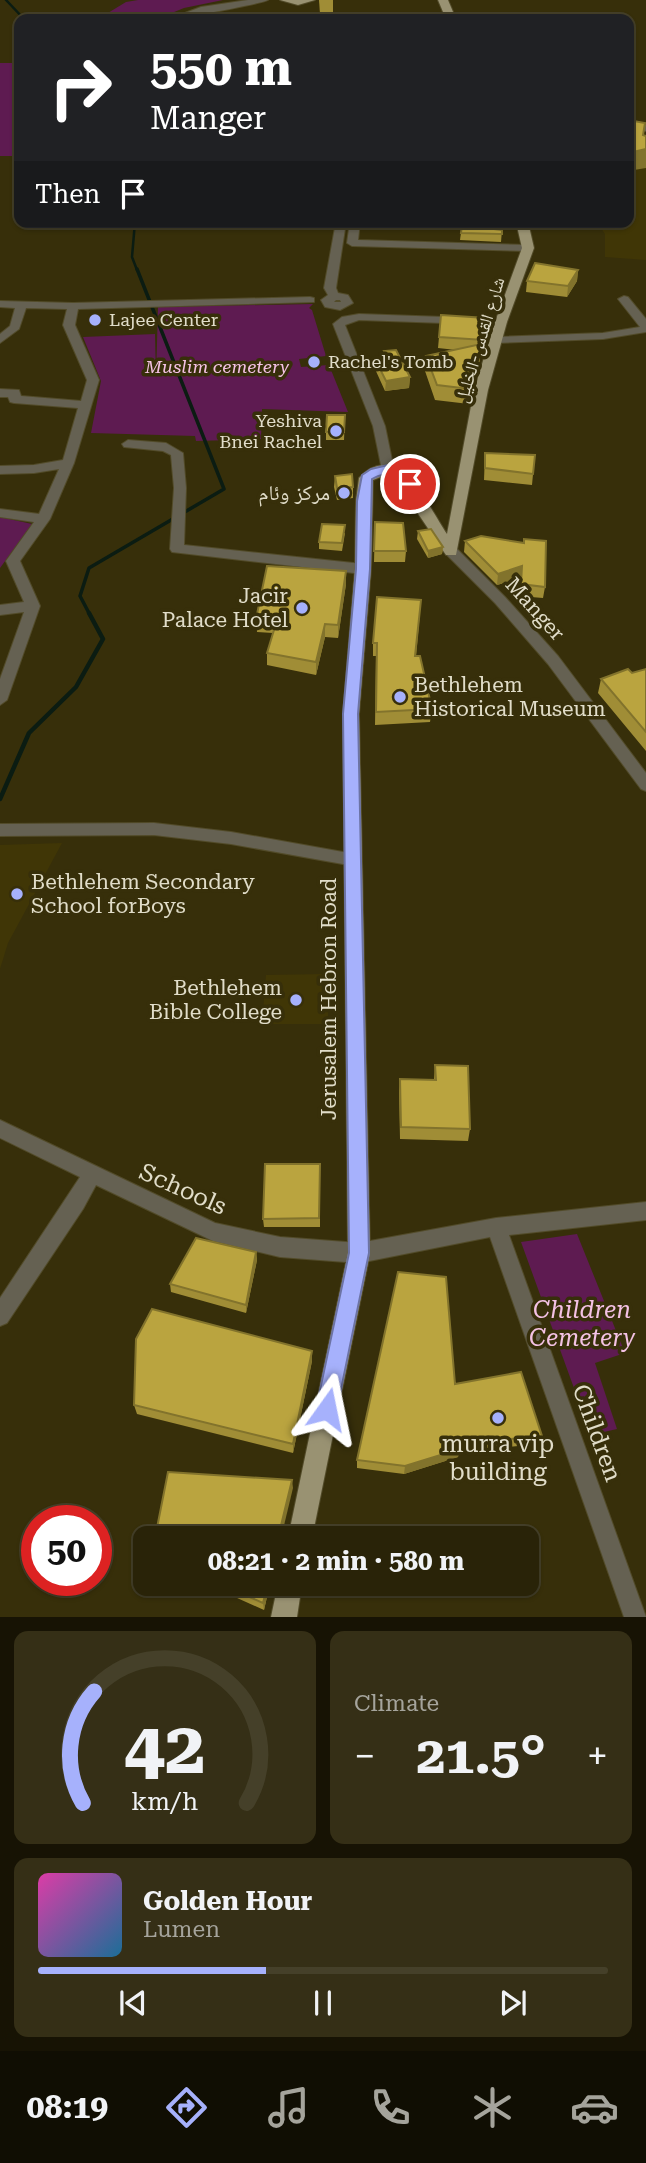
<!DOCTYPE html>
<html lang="en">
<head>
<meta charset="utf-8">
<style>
	:root { --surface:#292308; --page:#352f16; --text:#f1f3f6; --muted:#a5a49c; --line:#454029; --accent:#a6b1fc }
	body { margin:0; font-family:"Roboto Serif","Noto Naskh Arabic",serif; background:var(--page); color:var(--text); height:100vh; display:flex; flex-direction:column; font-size:26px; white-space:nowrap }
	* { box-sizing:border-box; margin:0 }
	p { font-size:23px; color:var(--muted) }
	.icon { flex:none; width:38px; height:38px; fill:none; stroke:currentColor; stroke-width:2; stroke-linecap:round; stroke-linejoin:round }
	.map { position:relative; height:1617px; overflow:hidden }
	.panel { display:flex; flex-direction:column; gap:14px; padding:14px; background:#171304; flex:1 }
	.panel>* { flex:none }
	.guide { position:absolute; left:14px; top:14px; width:620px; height:214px; border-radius:14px; box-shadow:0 2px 5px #0004,0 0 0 2px var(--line); background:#202124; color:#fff; overflow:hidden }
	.speed { position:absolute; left:21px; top:1505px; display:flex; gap:14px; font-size:35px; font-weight:700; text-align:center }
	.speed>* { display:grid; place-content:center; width:91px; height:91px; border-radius:50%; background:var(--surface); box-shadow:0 2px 5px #0004,0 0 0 2px var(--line); line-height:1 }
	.speed .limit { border:10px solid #d22; background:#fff; color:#111 }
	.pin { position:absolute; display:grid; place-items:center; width:60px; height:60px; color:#fff; margin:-30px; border:4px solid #fff; border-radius:50%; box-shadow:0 2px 7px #0007 }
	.me { position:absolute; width:77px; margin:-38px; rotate:12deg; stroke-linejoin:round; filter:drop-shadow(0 0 5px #0008) }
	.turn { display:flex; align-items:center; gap:24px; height:147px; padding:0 21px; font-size:32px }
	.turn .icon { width:91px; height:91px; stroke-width:2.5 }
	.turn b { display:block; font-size:49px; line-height:60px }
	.then { display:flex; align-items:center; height:66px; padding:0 21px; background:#0003; gap:14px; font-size:26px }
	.big { font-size:52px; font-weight:700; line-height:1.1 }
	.panel .tile { flex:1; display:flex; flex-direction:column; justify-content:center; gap:10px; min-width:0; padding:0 24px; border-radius:14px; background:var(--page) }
	.panel .dial { align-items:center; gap:0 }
	.dial svg { height:182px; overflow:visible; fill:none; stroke:var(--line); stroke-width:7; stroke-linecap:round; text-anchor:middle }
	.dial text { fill:var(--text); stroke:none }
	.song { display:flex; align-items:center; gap:21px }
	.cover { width:84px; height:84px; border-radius:10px; background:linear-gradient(135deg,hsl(320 70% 55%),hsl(200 70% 35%)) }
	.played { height:7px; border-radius:4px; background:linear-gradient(90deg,var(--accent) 40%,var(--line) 40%) }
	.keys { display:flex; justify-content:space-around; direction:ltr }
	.heat { display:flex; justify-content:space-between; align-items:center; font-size:38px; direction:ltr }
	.panel .tiles { flex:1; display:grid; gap:14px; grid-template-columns:1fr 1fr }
	.tile:last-child { grid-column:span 2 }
	.trip { position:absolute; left:133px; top:1526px; width:406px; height:70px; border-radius:14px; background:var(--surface); box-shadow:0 2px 5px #0004,0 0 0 2px var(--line); font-weight:700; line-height:70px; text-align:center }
	.menu { display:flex; height:112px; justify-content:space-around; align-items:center; background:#100e03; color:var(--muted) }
	.menu .icon { width:49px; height:49px }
	.menu .current { color:var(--accent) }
	.menu b { font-size:32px; color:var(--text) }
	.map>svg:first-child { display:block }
</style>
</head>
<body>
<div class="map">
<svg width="646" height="1617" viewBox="0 0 646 1617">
	<rect width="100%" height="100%" fill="#372f0a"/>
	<!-- built -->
	<g fill="#403606">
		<path d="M628 136 646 139V260L605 257V234L597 222H628Z"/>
		<path d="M62 843 8 943 0 969V845Z"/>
		<path d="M328 974V1024H262L266 975Z"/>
	</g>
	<!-- green -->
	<g fill="#5e1b51">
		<path d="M138 0H223L184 8 157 19H98L126 2Z"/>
		<rect x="0" y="63" width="19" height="93"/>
		<path d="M313 304 309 308 312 310 326 356 299 359 301 367 329 365 348 412 262 409 261 439 196 441 195 436 91 433 101 381 83 337 155 334 156 379 158 307Z"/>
		<path d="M0 517 32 524 0 568Z"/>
		<path d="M577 1234 625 1353 595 1363 617 1429 591 1435 521 1242Z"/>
	</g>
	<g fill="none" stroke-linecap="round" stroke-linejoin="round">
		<!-- stream-far2 -->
		<g stroke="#0b1c12" stroke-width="2.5">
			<path d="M6 0 24 19"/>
			<path d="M135 222 132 257 137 270"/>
		</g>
		<!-- stream-far1 -->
		<path stroke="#0b1c12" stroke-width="3.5" d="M90 615 80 596 89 568 224 489 137 269"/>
		<!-- stream -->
		<path stroke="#0b1c12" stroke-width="4.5" d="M0 799 29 733 76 687 103 639 89 613"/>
		<defs>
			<g id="minor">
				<path d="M248 0H268C261 4 178 19 169 19L201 7Z"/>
				<path d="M298 14 301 15 303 19H295L294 17Z"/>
				<path d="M628 122 646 125V131L628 128Z"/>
				<path d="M336 222H346L336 288 338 293 348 295 353 303 340 310 325 307 321 300 328 295 324 288ZM336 300H340L341 302H334Z"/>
				<path d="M350 222H360L358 240 528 245 533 248 528 251 352 246 347 243Z"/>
				<path d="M624 296 628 297 646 319V332L603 339 495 343 489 340 495 337 603 333 640 327 618 299Z"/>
				<path d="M310 297 314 298V302L78 309 75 325 99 380 74 463 50 519 20 561 40 606 7 700 0 705V679L24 612 0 615V605L24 602 6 561 34 522 0 517V509L39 514 59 469 34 473 0 474V466L34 465 63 460 78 408 14 403 10 402 8 397H0V389L19 390 21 396 81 401 87 380 63 325 67 309 26 308 19 329 0 343V334L10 326 15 308 0 307V301L73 303Z"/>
				<path d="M359 314 501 319 507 322 501 325 359 320 345 325 385 426 394 470 388 474 382 470 373 426 333 324 342 317Z"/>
				<path d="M128 440 166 443 183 453 186 488 184 545 363 564 370 569 363 574 172 552 170 549 174 488 171 455 163 451 124 447 122 444Z"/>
				<path d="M451 547 456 548 505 597 558 656 646 773V791L641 789 548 664 495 603 446 554 444 551 446 548Z"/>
				<path d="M154 823 231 832 354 854 360 855 362 860 360 865 354 866 231 844 154 835 0 836V824Z"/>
				<path d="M0 1120 215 1223 280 1237 359 1243 496 1218 646 1202V1220L509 1235 646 1617H624L490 1237 359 1263 280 1257 213 1241 96 1185 83 1209 7 1323 0 1326V1298L80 1177 0 1138Z"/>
			</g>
			<g id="major">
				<path d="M280 0H315L298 5Z"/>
				<path d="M438 0H448L456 19H446Z"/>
				<path d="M516 222H528L534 248 507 322 488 390 456 555H446L394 478 386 475 373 480 371 569 359 714 370 1253 312 1538H288L348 1253 343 714 355 569 356 501 359 478C398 436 429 508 447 534L474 390 495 322 522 248Z"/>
				<path d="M278 1584H302L297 1617H271Z"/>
			</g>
		</defs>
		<!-- minor casing -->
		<use href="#minor" stroke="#524b29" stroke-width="2"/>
		<!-- major casing -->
		<use href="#major" stroke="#524b29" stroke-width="2"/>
		<!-- minor -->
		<use href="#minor" fill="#656152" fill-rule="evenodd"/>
		<!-- major -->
		<use href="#major" fill="#999272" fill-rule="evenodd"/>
	</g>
	<!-- wall -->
	<g fill="#a08d36">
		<path d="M319 0H333V14H320Z"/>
		<path d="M628 120 645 123 633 178 628 177Z"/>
		<path d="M462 225 502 230 501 242 460 240Z"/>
		<path d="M578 270 577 281 567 297 526 292 527 281Z"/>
		<path d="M486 318 483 351H480V359L469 404 435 400 425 371 426 356 456 350 438 348 439 337Z"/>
		<path d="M384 351 410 377 409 388 385 391 375 369V359L384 358Z"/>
		<path d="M345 415 344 440H326V432Z"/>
		<path d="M485 453 533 474 532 485 484 480Z"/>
		<path d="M335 476 353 487V498L337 500 334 487Z"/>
		<path d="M375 522 406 551 405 562H374Z"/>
		<path d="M418 531 443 547 442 554 428 558 417 539Z"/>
		<path d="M345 533 342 551 319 549V542Z"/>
		<path d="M465 541 545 587 543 598 519 596 521 578 497 585 464 552Z"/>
		<path d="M346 571V584L338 638 325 637 316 675 267 665V653L273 633 257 632 256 619Z"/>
		<path d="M420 613 416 656 432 709 430 722 375 725 376 656H373V643Z"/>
		<path d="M646 669V751L598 693 601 679 632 673Z"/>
		<path d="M435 1065 470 1129 468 1141 400 1139 399 1091 400 1079 434 1080Z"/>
		<path d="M320 1164V1227H264L263 1219Z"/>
		<path d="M256 1252 257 1260 246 1313 171 1292 170 1284Z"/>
		<path d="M312 1351V1361L293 1453 137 1414 134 1405Z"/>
		<path d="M455 1384 542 1436 539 1444 459 1452 458 1457 404 1474 357 1468V1460Z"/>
		<path d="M206 1584H270L264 1610Z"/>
	</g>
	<!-- shaded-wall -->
	<g fill="#82732c">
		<path d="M646 149V168L634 170 637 151Z"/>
		<path d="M578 270 577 281 567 297 568 286Z"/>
		<path d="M481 344 480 359 469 404 470 389Z"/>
		<path d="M410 377 409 388 385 391 386 381Z"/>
		<path d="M443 547 442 554 428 558V551Z"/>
		<path d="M522 566 521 578 497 585 498 574Z"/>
		<path d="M346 571V584L338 638V625Z"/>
		<path d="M325 624V637L316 675V662Z"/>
		<path d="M256 1252 257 1260 246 1313V1305Z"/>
		<path d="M312 1351V1361L293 1453V1444Z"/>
		<path d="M460 1449 458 1457 404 1474 405 1466Z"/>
		<path d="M292 1480 293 1488 281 1538H278Z"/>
		<path d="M268 1584H270L264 1610 263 1603Z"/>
	</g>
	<!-- building -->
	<g fill="#baa43f" stroke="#82732c" stroke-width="2">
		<path d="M628 120 645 123 643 135 646 136V149L637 151V158L628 156Z"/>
		<path d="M462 225 502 230V234L461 233Z"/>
		<path d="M535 263 578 270 568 286 527 281Z"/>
		<path d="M441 315 486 318 484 340 439 337Z"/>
		<path d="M481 344 470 389 437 385 426 356Z"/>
		<path d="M396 350 410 377 386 381 375 359 387 357 384 351Z"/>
		<path d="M327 415H345L344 432H326Z"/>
		<path d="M485 453 535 455 533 474 485 468Z"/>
		<path d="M352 474 353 487 337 488 335 476Z"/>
		<path d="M375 522 403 523 406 551H374Z"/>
		<path d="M322 524 345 525 342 543 319 542Z"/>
		<path d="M431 529 443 547 428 551 418 531Z"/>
		<path d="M481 536 524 543V539L546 541 545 587 521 584 522 566 498 574 465 541Z"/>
		<path d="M267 566 346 571 338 625 325 624 316 662 267 653 277 620 256 619Z"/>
		<path d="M377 597 421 600 415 656H420L432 709 376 712 377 643H373Z"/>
		<path d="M628 669 632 673 646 669V732L601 679Z"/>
		<path d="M435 1065 468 1066 470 1129 401 1127 400 1079 436 1080Z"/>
		<path d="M265 1164H320L319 1218 263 1219Z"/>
		<path d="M196 1238 256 1252 246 1305 170 1284Z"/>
		<path d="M398 1272 446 1277 455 1384 521 1372 542 1436 460 1444V1449L405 1466 357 1460Z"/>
		<path d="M152 1309 312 1351 293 1444 134 1405 136 1339Z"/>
		<path d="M168 1472 292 1480 278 1538H155Z"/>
		<path d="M220 1584H268L263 1603Z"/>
	</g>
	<!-- route -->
	<path fill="#a6b1fc" stroke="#6c73a4" stroke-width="2" d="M388 465 404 471 416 484 410 488C394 482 390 468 372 479L370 569 358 714 369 1253 337 1409 334 1416 327 1419 319 1416 316 1409 349 1253 343 714 356 569 357 501 362 475 371 469Z"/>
	<!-- markers -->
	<g fill="#a6b1fc" stroke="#372f0a" stroke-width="2.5">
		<circle cx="95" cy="320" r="7"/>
		<circle cx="314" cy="362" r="7"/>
		<circle cx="336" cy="431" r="7"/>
		<circle cx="344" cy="493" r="7"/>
		<circle cx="302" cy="608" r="7"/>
		<circle cx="400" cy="697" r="7"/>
		<circle cx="17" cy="894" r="7"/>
		<circle cx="296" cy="1000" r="7"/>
		<circle cx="498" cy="1418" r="7"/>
	</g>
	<g text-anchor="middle" stroke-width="7" stroke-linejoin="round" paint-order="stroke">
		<!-- far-poi labels -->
		<g font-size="18" fill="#e1ddc9" stroke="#372f0a" text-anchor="start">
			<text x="109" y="326">Lajee Center</text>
			<text x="328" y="368">Rachel's Tomb</text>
			<text x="322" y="427" text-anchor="end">Yeshiva<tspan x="322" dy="21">Bnei Rachel</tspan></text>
		</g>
		<!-- far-street labels -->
		<g font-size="18" fill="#e1ddc9" stroke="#372f0a">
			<text transform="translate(480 340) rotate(-73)" y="6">شارع القدس-الخليل</text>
		</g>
		<!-- far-park labels -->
		<g font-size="18" font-style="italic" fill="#f4c2e5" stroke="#372f0a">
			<text x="217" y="373">Muslim cemetery</text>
		</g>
		<!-- poi labels -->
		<g font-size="21" fill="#e1ddc9" stroke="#372f0a" text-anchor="end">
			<text x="330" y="500">مركز وئام</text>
			<text x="288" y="603">Jacir<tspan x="288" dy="24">Palace Hotel</tspan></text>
			<text x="414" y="692" text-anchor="start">Bethlehem<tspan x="414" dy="24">Historical Museum</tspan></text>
			<text x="31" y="889" text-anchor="start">Bethlehem Secondary<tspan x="31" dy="24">School forBoys</tspan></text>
			<text x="282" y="995">Bethlehem<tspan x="282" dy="24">Bible College</tspan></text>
		</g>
		<!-- street labels -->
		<g font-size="21" fill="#e1ddc9" stroke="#372f0a">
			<text transform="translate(535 609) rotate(48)" y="7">Manger</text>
			<text transform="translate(329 999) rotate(-90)" y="7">Jerusalem Hebron Road</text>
		</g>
		<!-- near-street labels -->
		<g font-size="24" fill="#e1ddc9" stroke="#372f0a">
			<text transform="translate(183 1189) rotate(24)" y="8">Schools</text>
			<text transform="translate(597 1433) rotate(70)" y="8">Children</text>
		</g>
		<!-- near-park labels -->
		<g font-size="24" font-style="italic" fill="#f4c2e5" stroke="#372f0a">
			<text x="582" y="1318">Children<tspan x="582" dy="28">Cemetery</tspan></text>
		</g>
		<!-- near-poi labels -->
		<g font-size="24" fill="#e1ddc9" stroke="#372f0a">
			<text x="498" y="1452">murra vip<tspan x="498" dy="28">building</tspan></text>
		</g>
	</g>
</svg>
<div class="speed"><div class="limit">50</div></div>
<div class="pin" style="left:410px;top:484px;background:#d93025"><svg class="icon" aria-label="arrive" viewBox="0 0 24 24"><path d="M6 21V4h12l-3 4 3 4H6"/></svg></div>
<svg class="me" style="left:327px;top:1409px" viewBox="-20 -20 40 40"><path d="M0-17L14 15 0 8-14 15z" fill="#a6b1fc" stroke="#fff" stroke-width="4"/></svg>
<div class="trip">08:21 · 2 min · 580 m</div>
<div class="guide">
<div class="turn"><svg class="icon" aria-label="right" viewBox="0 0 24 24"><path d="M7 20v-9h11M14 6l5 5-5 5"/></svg><div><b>550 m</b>Manger</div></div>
<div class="then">Then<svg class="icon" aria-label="arrive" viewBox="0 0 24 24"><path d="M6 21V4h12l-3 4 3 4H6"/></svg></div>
</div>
</div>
<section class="panel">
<div class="tiles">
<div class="tile dial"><svg viewBox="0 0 100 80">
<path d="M14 69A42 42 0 1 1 86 69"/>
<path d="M14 69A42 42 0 0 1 19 20" stroke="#a6b1fc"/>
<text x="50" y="56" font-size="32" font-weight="700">42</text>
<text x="50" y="72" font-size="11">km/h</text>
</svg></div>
<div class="tile"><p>Climate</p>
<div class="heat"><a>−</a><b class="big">21.5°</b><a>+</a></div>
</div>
<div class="tile">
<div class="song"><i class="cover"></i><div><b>Golden Hour</b><p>Lumen</p></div></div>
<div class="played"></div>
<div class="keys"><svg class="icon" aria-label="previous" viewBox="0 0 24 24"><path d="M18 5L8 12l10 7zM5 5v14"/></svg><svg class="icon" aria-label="pause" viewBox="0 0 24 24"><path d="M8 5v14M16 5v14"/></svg><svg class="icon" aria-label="next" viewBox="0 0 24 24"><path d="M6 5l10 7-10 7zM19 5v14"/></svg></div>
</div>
</div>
</section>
<nav class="menu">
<b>08:19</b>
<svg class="icon current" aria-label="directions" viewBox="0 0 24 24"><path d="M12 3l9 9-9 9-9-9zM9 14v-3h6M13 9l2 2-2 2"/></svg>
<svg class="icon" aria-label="music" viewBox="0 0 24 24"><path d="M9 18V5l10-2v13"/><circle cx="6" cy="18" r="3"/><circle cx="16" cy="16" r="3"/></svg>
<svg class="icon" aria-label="phone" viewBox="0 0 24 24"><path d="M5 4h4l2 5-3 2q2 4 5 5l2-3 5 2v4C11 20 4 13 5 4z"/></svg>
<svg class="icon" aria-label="climate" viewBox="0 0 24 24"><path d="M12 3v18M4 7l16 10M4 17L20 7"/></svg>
<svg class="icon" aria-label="car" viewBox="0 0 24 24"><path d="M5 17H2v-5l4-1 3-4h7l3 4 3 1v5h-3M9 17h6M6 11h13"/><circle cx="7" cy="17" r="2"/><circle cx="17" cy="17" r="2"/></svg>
</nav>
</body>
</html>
